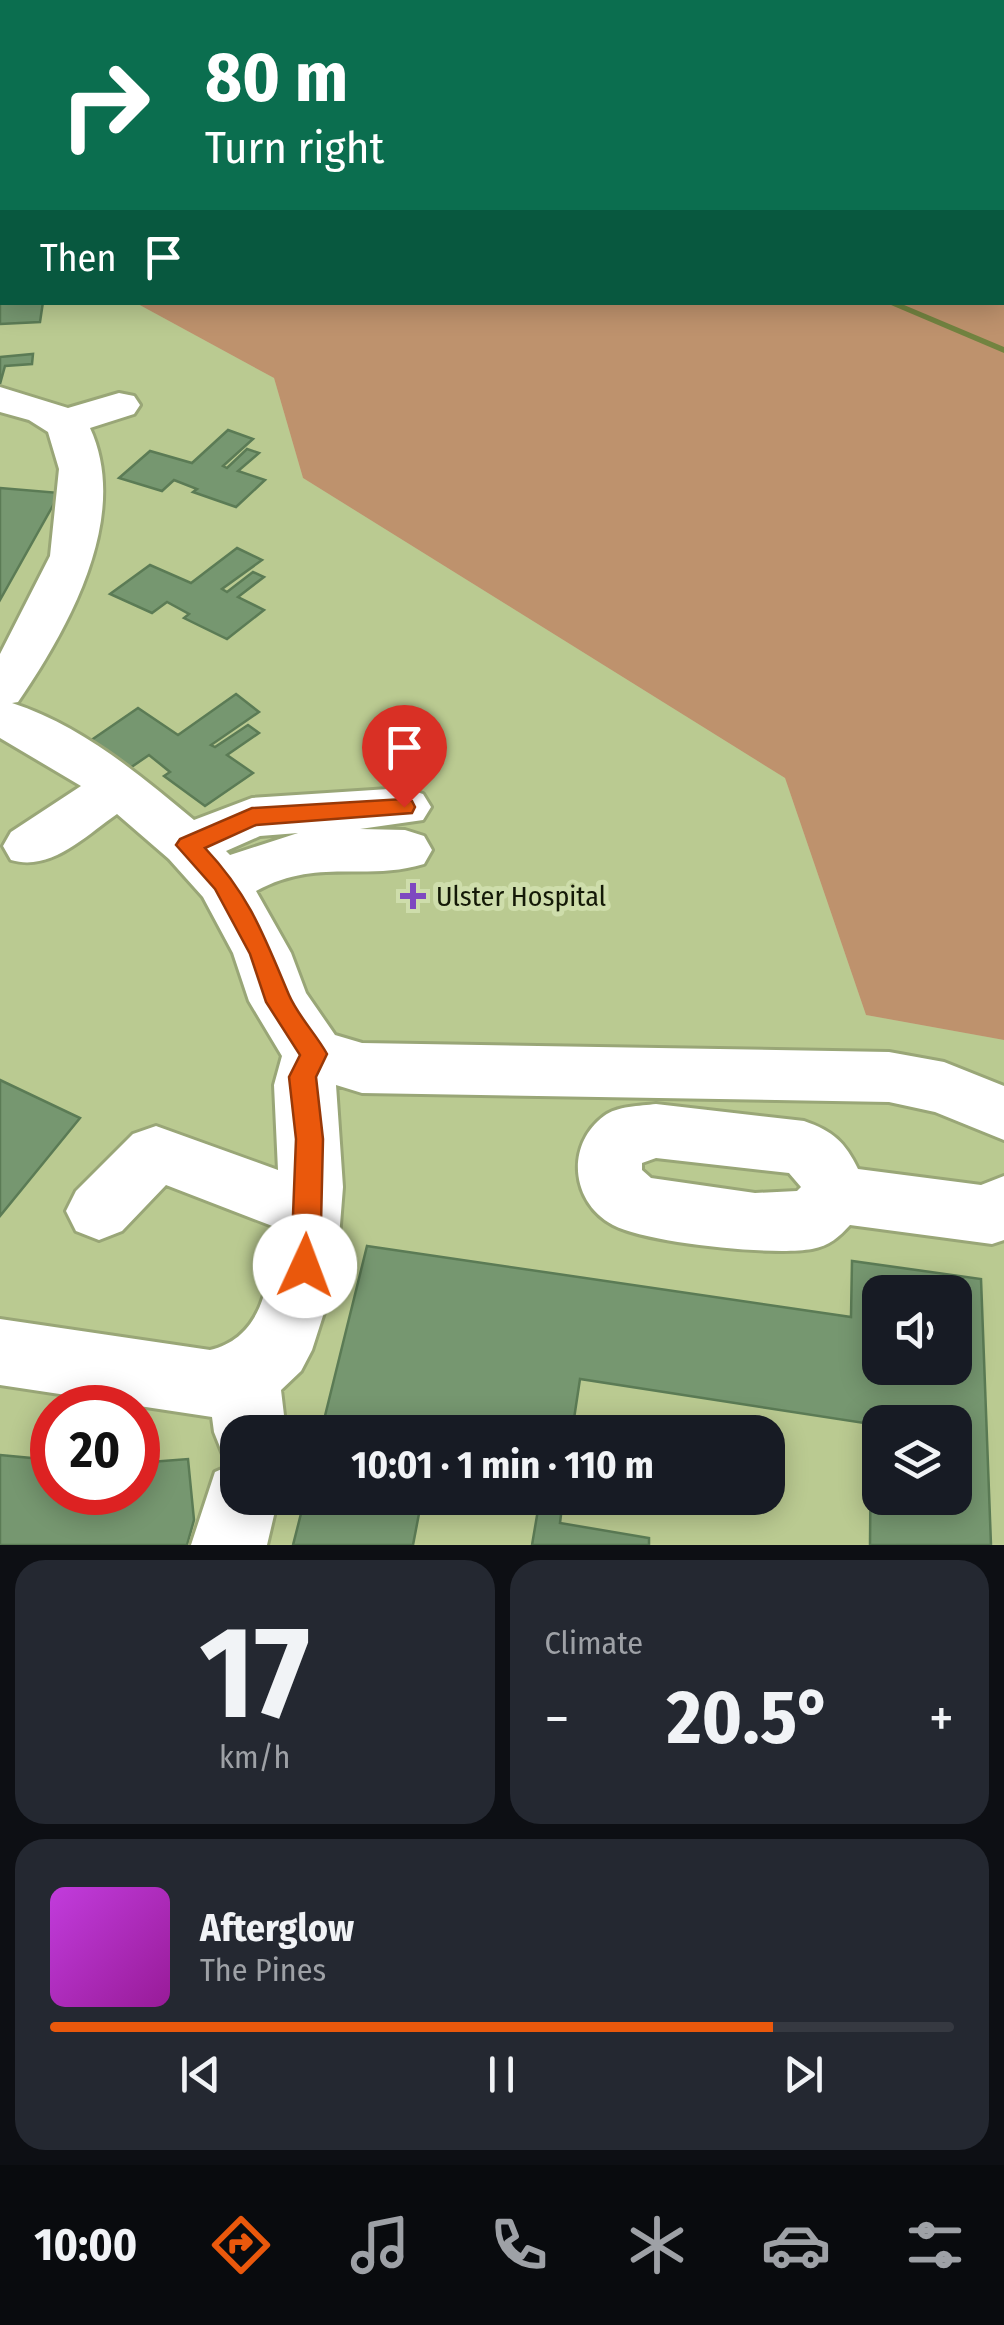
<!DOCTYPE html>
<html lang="en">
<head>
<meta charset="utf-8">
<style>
	:root { --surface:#171b24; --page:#242831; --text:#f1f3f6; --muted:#9ea1a6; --line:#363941; --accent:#ea580c }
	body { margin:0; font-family:"Fira Sans Condensed",sans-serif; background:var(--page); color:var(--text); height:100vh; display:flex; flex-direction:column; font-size:38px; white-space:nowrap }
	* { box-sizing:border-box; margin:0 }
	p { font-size:32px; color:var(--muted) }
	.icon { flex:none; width:55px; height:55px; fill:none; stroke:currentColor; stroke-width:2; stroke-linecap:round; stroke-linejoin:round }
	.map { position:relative; height:1545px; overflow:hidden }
	.side { display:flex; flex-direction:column; gap:15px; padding:15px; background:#0d0f14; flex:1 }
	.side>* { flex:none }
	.top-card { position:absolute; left:0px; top:0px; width:1005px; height:305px; box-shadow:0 5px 25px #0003; background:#0b6e4f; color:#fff; overflow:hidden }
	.fabs { position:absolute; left:862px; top:1275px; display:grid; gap:20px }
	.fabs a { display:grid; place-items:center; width:110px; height:110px; border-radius:20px; background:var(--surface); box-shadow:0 5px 25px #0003; font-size:50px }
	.speed { position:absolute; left:30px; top:1385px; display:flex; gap:20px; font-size:50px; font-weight:700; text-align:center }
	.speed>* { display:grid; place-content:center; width:130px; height:130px; border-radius:50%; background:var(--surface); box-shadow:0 5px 25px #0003; line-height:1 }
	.speed .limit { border:15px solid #d22; background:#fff; color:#111 }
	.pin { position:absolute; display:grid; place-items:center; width:85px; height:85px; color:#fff; margin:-102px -42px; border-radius:50% 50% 50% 0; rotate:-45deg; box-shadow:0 0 10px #0007 }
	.pin .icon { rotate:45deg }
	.me { position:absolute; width:110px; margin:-55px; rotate:2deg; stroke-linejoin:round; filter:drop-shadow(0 0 8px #0008) }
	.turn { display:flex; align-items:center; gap:35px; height:210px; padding:0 40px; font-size:45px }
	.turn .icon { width:130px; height:130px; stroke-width:2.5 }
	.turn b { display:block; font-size:70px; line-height:85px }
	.then { display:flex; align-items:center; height:95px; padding:0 40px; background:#0003; gap:20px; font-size:38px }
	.big { font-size:75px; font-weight:700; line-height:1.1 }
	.side .card { flex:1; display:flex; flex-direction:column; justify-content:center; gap:15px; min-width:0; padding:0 35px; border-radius:30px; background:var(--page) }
	.side .dial { align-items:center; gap:0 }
	.dial b { font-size:130px; line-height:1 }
	.song { display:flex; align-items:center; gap:30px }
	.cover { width:120px; height:120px; border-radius:15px; background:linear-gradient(135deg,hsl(290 70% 55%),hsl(300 70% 35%)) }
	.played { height:10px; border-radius:5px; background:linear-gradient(90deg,var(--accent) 80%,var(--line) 80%) }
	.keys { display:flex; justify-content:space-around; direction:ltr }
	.heat { display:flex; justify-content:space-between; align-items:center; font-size:55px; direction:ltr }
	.side .tiles { flex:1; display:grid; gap:15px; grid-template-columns:1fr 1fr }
	.card:last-child { grid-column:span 2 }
	.trip { position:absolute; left:220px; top:1415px; width:565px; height:100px; border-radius:30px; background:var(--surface); box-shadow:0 5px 25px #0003; font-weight:700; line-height:100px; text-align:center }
	.tabs { display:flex; height:160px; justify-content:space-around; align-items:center; background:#090b0e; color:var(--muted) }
	.tabs .icon { width:70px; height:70px }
	.tabs .current { color:var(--accent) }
	.tabs b { font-size:45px; color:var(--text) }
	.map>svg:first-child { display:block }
</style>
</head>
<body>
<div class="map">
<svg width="1004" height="1545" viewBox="0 0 1004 1545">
	<rect width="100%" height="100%" fill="#c2d09f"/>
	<!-- built -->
	<path fill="#baca91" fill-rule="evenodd" d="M0 287 2 302 136 303 274 378 303 478 785 778 866 1015 1004 1040V1545H0ZM880 1292H955V1368H880ZM52 1408H138V1492H52ZM880 1422H955V1498H880ZM238 1432H768V1498H238Z"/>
	<!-- green -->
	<path fill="#be926d" d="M0 0H1004V1040L866 1015 785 778 303 478 274 378 136 303 1002 302V2H2V287Z"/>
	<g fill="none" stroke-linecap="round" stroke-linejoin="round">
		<!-- stream -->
		<g fill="#728340" fill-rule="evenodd">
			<rect x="0" y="93" width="2" height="4"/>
			<path d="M884 302H897L1004 347V353Z"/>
		</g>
	</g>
	<!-- building -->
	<g fill="#769770" stroke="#5b7b55" stroke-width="2.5" fill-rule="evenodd">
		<path d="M43 302 40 322 0 324V303Z"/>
		<path d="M33 354 32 364 5 366 0 384V357Z"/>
		<path d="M228 430 253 439 223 466 227 468 247 449 259 453 238 471 265 480 236 507 193 492 197 489 174 480 162 491 119 478 150 451 192 463Z"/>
		<path d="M0 488 60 493 0 600Z"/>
		<path d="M237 548 262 560 222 589 227 592 253 572 264 577 238 597 264 610 227 639 184 618 189 614 167 602 152 613 110 594 150 565 191 583Z"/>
		<path d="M236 694 259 712 211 745 215 747 248 725 259 733 227 755 253 773 205 806 164 776 170 772 149 755 130 768 90 741 138 708 178 735Z"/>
		<path d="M0 1080 80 1118 0 1216Z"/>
		<path d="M367 1246 851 1317 852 1261 981 1279 991 1545H870L871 1424 580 1379 572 1432H321ZM880 1292H955V1368H880ZM880 1422H955V1498H880Z"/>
		<path d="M0 1455 52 1460V1492H138V1463L188 1459 194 1520 187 1545H0Z"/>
		<path d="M305 1498H422L413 1545H293Z"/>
		<path d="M540 1498H563L560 1523 649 1538V1545H532Z"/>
	</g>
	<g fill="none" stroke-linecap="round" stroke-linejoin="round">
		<defs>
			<g id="minor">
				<path d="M137 0H165L166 2H138Z"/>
				<path d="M0 9 2 10V37L0 36Z"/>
				<path d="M0 387 68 408 119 393 134 396 140 405 134 414 90 428C131 517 68 629 18 702L12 703C81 725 140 775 194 820L252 798 404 788 423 794 431 807 423 820 360 829 405 830 424 836 432 850 424 864C365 882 318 857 256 891L291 953 306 993 335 1035 362 1043 889 1052 944 1062 1004 1086V1140L935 1112 889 1102 362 1093 336 1085 343 1187 336 1275 312 1350 301 1371 281 1390 286 1432H238V1462L224 1457 214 1432 212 1417 0 1385V1319L210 1350C266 1337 270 1276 275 1227L166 1185 122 1231 99 1240 76 1231 66 1211 76 1191 133 1134 156 1126 278 1170 274 1085 282 1056 249 1001 233 953 203 897 169 859 117 814C85 836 51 872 11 860L3 846 11 832 81 786 0 738V654L50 556 59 469 48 432 29 420 0 412ZM298 833 230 855 226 851 260 836Z"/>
				<path d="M656 1104 804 1121C833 1131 845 1142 858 1169L981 1185 1004 1176V1240L992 1244 850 1225C839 1237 829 1246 812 1249 773 1256 647 1243 613 1225 571 1203 565 1145 604 1116 617 1106 640 1106 656 1104ZM656 1158 789 1173 801 1187 797 1191 755 1193 651 1178 642 1170V1163Z"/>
				<path d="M238 1462V1498H278L267 1545H191L215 1472Z"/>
			</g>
		</defs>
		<!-- minor casing -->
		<use href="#minor" stroke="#99a677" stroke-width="6"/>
		<!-- minor -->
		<use href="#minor" fill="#fff" fill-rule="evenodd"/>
	</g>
	<!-- route -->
	<path fill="#ea580c" stroke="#983908" stroke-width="2.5" d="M404 799 412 801 415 807 412 813 256 825 205 848C250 896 264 936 289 995 298 1016 316 1034 327 1054L316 1077 323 1139 320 1266 316 1276 305 1280 295 1276 291 1266 296 1139 289 1077 300 1055 266 1002 250 954 215 889 176 845 180 839 252 808Z"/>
	<!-- markers -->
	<path fill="#7e49c0" stroke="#ceddab" stroke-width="4" d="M408 881h10v10h10v10h-10v10h-10v-10h-10v-10h10z"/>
	<g text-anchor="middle" stroke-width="10" stroke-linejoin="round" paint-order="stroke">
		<!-- poi labels -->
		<g font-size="28" fill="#141907" stroke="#ceddab" text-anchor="start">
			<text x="436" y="906">Ulster Hospital</text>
		</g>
	</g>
</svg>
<div class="fabs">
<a><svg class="icon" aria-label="sound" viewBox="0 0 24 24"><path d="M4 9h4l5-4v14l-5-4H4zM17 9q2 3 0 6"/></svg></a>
<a><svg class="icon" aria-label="layers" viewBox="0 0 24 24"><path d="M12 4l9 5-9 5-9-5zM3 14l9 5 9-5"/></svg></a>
</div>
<div class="speed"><div class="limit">20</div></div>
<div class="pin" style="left:404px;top:807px;background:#d93025"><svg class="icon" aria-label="arrive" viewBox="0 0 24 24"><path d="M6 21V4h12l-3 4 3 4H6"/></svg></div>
<svg class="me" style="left:305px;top:1266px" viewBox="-20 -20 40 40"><circle r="19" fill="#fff"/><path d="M0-13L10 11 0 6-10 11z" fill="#ea580c"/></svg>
<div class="trip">10:01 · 1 min · 110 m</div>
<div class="top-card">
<div class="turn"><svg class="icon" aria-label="right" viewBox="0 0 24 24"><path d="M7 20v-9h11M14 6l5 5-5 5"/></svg><div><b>80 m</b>Turn right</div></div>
<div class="then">Then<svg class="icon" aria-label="arrive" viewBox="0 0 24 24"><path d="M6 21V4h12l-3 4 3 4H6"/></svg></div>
</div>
</div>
<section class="side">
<div class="tiles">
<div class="card dial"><b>17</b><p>km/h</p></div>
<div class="card"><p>Climate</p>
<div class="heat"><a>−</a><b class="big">20.5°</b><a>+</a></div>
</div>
<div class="card">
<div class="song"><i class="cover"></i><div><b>Afterglow</b><p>The Pines</p></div></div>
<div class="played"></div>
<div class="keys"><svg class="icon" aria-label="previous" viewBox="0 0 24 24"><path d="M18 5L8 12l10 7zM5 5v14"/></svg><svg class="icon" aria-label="pause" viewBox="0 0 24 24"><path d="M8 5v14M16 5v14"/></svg><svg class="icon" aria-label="next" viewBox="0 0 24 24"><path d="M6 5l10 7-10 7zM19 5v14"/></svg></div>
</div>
</div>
</section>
<nav class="tabs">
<b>10:00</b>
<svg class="icon current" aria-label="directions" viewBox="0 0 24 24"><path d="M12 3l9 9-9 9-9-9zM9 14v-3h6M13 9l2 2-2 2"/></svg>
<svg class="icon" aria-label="music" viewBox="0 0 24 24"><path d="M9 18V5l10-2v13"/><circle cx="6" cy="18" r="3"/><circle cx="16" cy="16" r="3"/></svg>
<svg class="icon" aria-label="phone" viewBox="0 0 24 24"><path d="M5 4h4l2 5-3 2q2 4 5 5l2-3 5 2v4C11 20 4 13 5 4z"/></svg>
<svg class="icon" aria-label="climate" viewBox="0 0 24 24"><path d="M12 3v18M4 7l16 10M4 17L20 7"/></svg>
<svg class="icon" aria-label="car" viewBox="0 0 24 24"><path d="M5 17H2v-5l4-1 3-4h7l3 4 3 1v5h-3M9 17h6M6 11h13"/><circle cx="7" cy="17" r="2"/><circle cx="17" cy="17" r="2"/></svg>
<svg class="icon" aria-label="filters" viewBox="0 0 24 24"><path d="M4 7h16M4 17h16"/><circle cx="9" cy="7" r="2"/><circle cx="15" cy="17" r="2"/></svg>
</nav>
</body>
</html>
